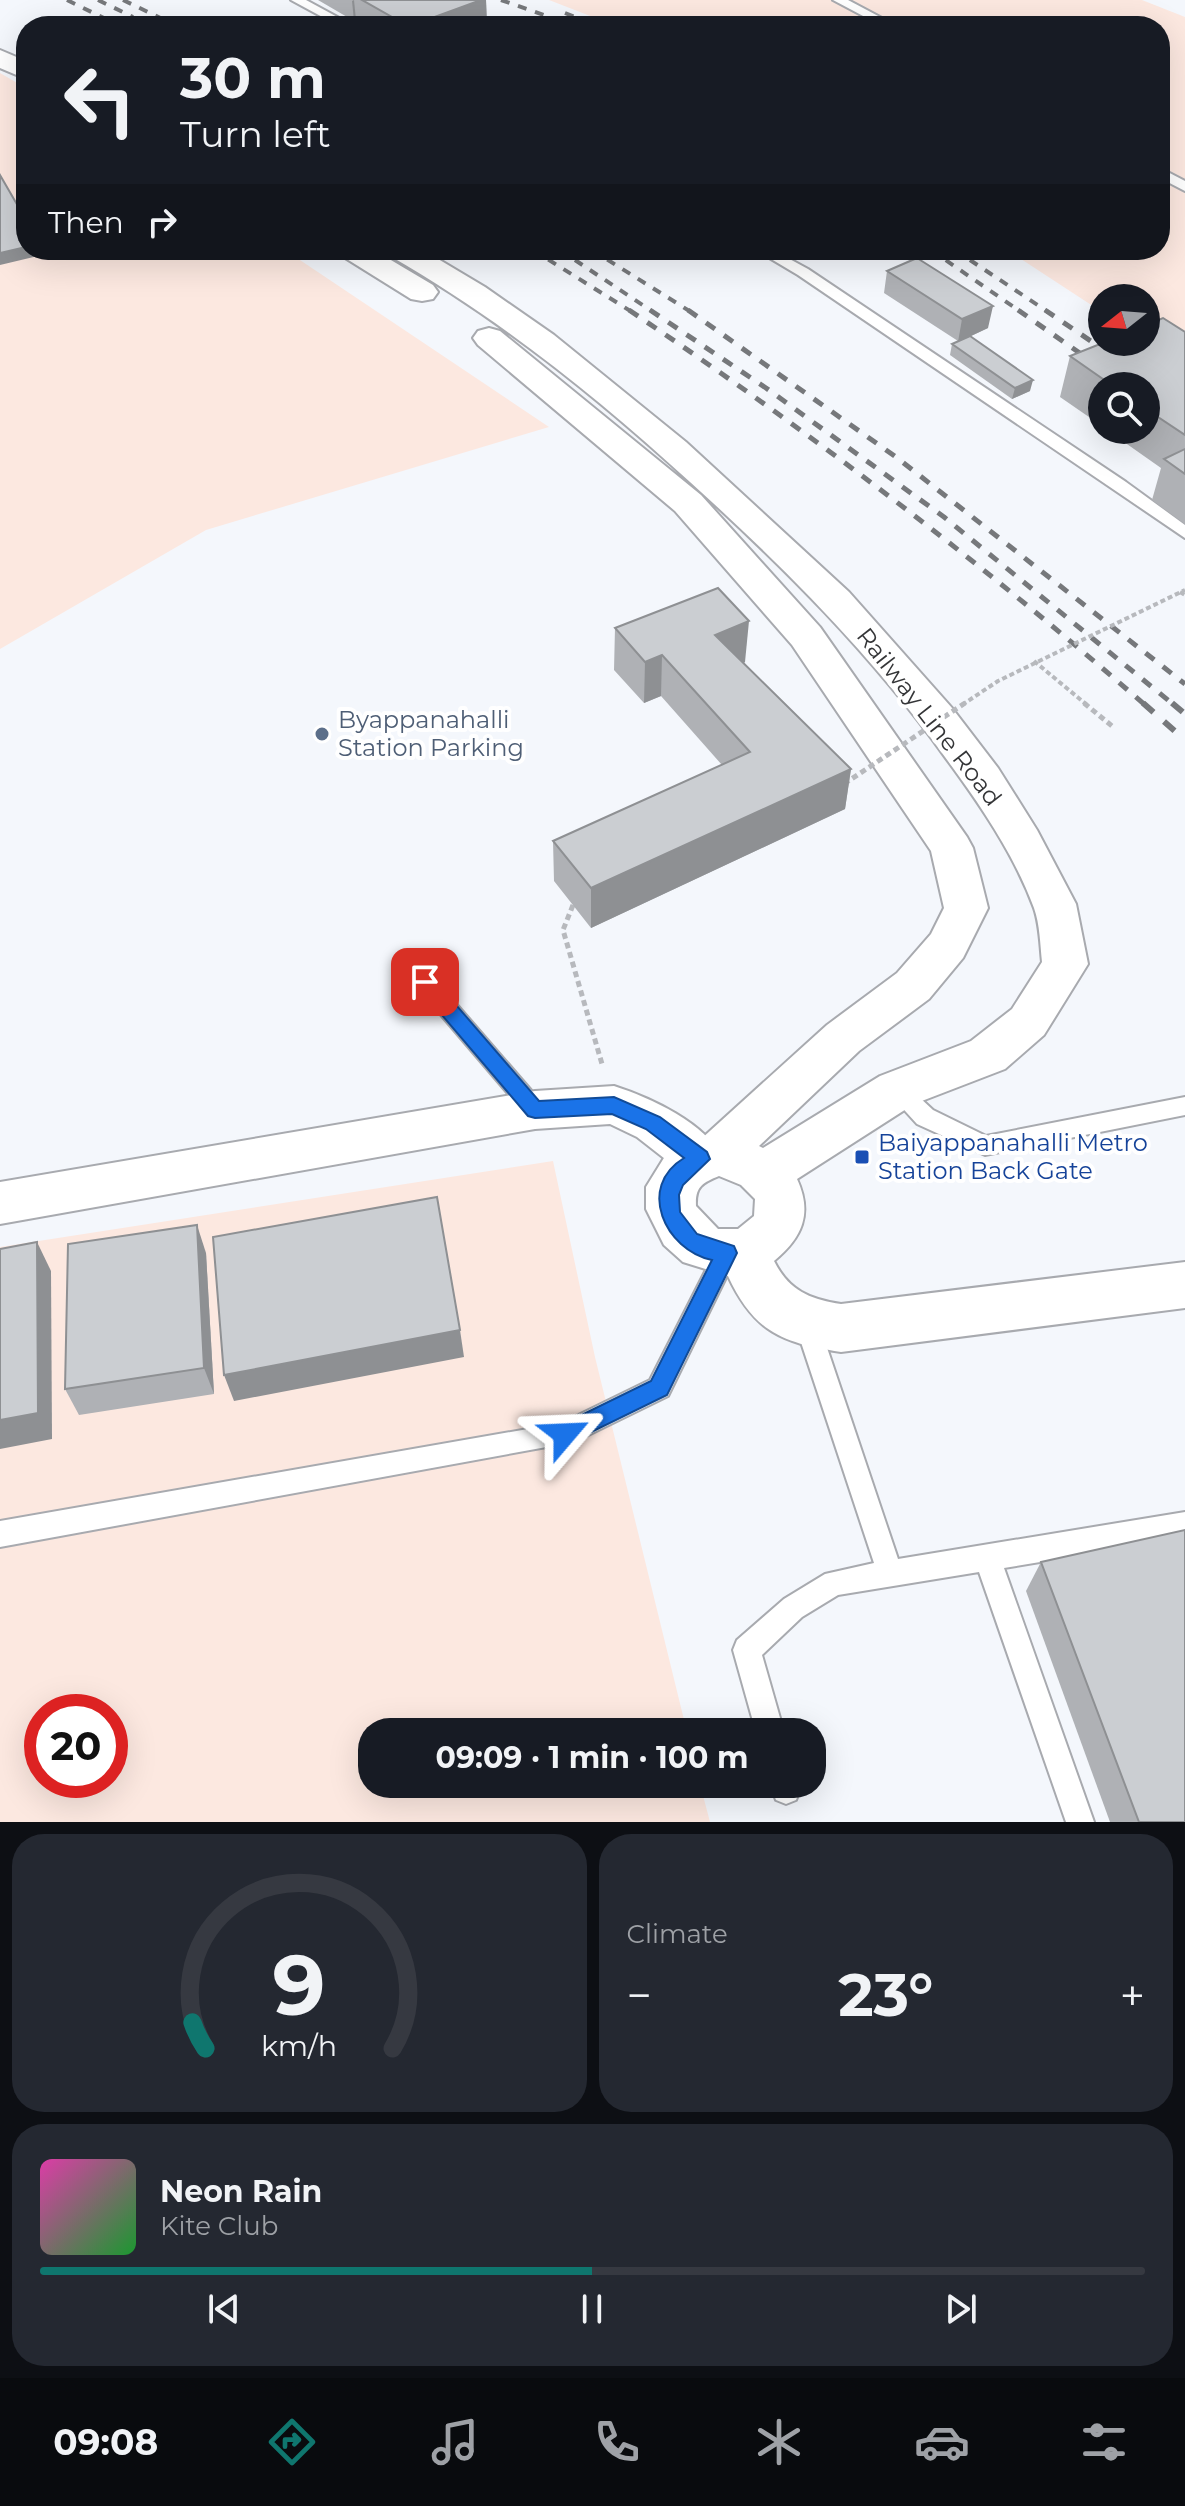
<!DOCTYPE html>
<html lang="en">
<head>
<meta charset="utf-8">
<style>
	:root { --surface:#171b24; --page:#242831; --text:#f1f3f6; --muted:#9ea1a6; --line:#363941; --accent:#0f766e }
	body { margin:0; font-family:Montserrat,sans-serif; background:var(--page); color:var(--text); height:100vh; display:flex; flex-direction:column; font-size:30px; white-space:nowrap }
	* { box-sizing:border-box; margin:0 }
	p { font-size:26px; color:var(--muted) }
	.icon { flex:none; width:44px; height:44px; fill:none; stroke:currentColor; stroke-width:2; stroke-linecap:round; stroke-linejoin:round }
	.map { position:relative; height:1822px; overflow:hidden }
	.panel { display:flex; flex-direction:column; gap:12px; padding:12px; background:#0d0f14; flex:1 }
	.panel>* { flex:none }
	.banner { position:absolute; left:16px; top:16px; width:1154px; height:244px; border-radius:32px; box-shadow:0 8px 32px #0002; background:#171b24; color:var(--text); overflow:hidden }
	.needle { width:52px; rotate:253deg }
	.buttons { position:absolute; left:1088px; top:284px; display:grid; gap:16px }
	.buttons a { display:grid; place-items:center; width:72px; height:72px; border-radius:50%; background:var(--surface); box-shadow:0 8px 32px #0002; font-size:40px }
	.speed { position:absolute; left:24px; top:1694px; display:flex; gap:16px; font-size:40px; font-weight:700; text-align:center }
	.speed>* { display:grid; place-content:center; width:104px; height:104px; border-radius:50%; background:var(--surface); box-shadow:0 8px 32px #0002; line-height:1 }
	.speed .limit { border:12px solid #d22; background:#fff; color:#111 }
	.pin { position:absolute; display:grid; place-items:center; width:68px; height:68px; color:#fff; margin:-34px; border-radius:16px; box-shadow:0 4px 12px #0006 }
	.me { position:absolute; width:88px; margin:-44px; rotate:64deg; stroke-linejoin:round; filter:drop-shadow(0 0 6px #0008) }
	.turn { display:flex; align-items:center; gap:28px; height:168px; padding:0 32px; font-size:36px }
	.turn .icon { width:104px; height:104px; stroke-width:2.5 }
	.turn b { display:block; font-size:56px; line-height:68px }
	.then { display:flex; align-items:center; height:76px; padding:0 32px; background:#0003; gap:16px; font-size:30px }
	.big { font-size:60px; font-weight:700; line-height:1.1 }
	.panel .card { flex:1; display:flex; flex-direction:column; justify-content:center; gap:12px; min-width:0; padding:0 28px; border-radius:32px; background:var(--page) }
	.panel .dial { align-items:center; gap:0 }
	.dial svg { height:208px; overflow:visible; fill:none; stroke:var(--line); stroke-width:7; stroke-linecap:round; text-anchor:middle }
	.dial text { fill:var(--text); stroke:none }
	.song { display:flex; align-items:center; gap:24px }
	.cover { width:96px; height:96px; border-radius:12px; background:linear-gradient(135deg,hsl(320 70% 55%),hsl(130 70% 35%)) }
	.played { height:8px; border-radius:4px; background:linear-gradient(90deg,var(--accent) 50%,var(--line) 50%) }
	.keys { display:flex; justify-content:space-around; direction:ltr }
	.heat { display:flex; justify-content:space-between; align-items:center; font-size:44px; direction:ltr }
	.panel .tiles { flex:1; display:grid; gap:12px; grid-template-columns:1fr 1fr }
	.card:last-child { grid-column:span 2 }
	.trip { position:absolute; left:358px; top:1718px; width:468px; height:80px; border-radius:32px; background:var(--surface); box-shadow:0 8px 32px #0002; font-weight:700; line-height:80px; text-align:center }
	.menu { display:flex; height:128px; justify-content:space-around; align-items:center; background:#090b0e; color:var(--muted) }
	.menu .icon { width:56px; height:56px }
	.menu .on { color:var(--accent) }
	.menu b { font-size:36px; color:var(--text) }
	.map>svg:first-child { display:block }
</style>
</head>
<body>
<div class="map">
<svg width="1185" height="1822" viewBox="0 0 1185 1822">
	<rect width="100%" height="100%" fill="#f4f7fc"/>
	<!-- industrial -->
	<g fill="#fce8e0" fill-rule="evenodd">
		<path d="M549 0H1142L1185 17V366L1146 341V298H1102V312L1007 250H1160V26H616Z"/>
		<path d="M0 73 26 88V250H285L549 427 206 530 0 649Z"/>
		<path d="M553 1161 595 1357 687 1732H372V1784H700L710 1822H0V1247ZM42 1712H110V1780H42Z"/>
	</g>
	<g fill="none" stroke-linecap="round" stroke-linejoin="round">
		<defs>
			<g id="service">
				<path d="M291 0H306L354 26H339Z"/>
				<path d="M833 0H848L897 26H882Z"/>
				<path d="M1160 168 1185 181V191L1160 178Z"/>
				<path d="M756 250H773L808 269 1126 482 1185 525V538L798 275Z"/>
				<path d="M425 974 432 976 543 1104 546 1110 543 1116 535 1119 527 1116 418 988 415 982 418 976Z"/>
				<path d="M897 1081 905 1084 933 1110 986 1136 1185 1097V1115L985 1155 917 1124 886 1090 889 1084Z"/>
				<path d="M726 1243 734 1246 738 1253 668 1396 574 1442 0 1547V1521L562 1423 650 1380 718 1246Z"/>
				<path d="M807 1313 815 1316 819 1324 898 1559 1185 1512V1538L1004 1568 1094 1822H1066L979 1572 838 1595 802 1617 762 1655 784 1732H756L733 1650 737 1640 784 1599 825 1574 874 1563 795 1324 799 1316Z"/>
				<path d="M770 1784H798L800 1790 796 1800 786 1804 776 1800Z"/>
			</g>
			<path id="minor" d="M614 1086C651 1098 706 1123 723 1159L717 1173 700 1179 683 1173 637 1137 610 1124 535 1129 0 1224V1182L535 1091Z"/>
			<g id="secondary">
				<path d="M0 50 26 61V79L0 68Z"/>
				<path d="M338 250H374L433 285 438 292 433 299 422 301 411 299 342 256Z"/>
				<path d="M386 250H423L485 287 554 335 686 442 849 592 952 708 998 768 1037 830 1076 904 1088 964 1044 1035 1005 1069 914 1104 797 1179C813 1214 802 1238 774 1261 789 1291 810 1299 841 1304L1185 1262V1308L841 1352C782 1343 754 1332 728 1276L683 1262 664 1245 646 1209V1187L667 1153 700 1140 827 1025 897 973 931 934 944 908 931 851 792 645 675 511 478 345 473 338 478 331 489 328 500 331 701 495 820 627 967 837 973 848 988 908 963 958 929 999 859 1051 759 1146 763 1148 880 1076 971 1041 1012 1009 1042 962C1040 944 1040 925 1034 908 1014 854 979 803 945 757 872 655 783 566 690 482 597 397 500 319 390 256ZM719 1176 741 1185 755 1199 754 1216 738 1229H718L696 1206C695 1187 702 1183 719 1176Z"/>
			</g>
		</defs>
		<!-- service casing -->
		<use href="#service" stroke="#a8aaaf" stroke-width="4"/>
		<!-- minor casing -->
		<use href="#minor" stroke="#a8aaaf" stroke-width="4"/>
		<!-- secondary casing -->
		<use href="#secondary" stroke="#a8aaaf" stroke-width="4"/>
		<!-- path-far1 -->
		<g stroke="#b7b9bd" stroke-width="4" stroke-dasharray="5 3" stroke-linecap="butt">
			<path d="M1180 592 1185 595"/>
			<path d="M1034 661 1087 705"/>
		</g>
		<!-- path -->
		<g stroke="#b7b9bd" stroke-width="5" stroke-dasharray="6 4" stroke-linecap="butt">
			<path d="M1084 703 1112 726"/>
			<path d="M573 905 563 930 602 1064"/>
		</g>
		<!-- service -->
		<use href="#service" fill="#fff" fill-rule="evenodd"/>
		<!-- minor -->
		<use href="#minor" fill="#fff" fill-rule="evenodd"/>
		<!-- secondary -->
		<use href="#secondary" fill="#fff" fill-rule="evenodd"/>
		<!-- rail-far2 -->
		<g stroke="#76787b" stroke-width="4" stroke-dasharray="9 9" stroke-linecap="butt">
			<path d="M67 0 120 26"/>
			<path d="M98 0 133 17"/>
			<path d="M123 0 177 26"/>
			<path d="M501 0 575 26"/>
			<path d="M565 13 598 26"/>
			<path d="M533 250 632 312"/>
			<path d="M560 250 653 312"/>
			<path d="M592 250 691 312"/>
			<path d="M931 250 1021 312"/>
			<path d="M955 250 1048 312"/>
		</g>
		<!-- rail-far1 -->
		<g stroke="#76787b" stroke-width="5" stroke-dasharray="11 11" stroke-linecap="butt">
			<path d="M629 310C809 431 981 562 1145 705"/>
			<path d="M650 310 766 388 944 517 1174 705"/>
			<path d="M688 310 896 457 1185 684"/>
			<path d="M1018 310 1127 386"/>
			<path d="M1045 310 1116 358"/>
		</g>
		<!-- rail -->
		<g stroke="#76787b" stroke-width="6" stroke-dasharray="14 14" stroke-linecap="butt">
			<path d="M1143 703 1185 740"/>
			<path d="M1172 703 1185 714"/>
		</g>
		<!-- path-bridge-far1 -->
		<path stroke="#b7b9bd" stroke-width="4" stroke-dasharray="5 3" stroke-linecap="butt" d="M962 705 998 681 1185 590"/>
		<!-- path-bridge -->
		<path stroke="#b7b9bd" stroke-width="5" stroke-dasharray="6 4" stroke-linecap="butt" d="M844 784 965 703"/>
	</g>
	<!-- wall -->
	<g fill="#afb1b5">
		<path d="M318 0H486L487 26H359L357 25 356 20 354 21Z"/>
		<path d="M887 271 988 328 969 337 1030 391 1012 399 950 355 952 344 958 341 884 293Z"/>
		<path d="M1185 332V524L1152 500 1161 468 1107 430H1146V386H1102V426L1060 397 1070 356Z"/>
		<path d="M615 628 745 662 744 663 851 769 845 809 591 928 554 881 553 841 722 765 661 696 644 703 614 670Z"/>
		<path d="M206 1253 214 1394 79 1415 65 1389Z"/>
		<path d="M1041 1562 1185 1822H1110L1026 1591Z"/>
	</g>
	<!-- shaded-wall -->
	<g fill="#8e9093">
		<path d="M354 0 356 20 354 21 352 1Z"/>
		<path d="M481 0H486L487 26H410Z"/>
		<path d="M26 247V250H41L42 255 0 265V253Z"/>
		<path d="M993 306 988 328 958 342 962 319Z"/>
		<path d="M1033 380 1030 391 1012 399 1015 388Z"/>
		<path d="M749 621 745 662 712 676 715 635Z"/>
		<path d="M662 655 661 696 644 703 645 662Z"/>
		<path d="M851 769 845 809 591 928V888Z"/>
		<path d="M197 1225 206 1253 214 1394 204 1368Z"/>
		<path d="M37 1242 51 1271 52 1439 0 1449V1420Z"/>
		<path d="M460 1330 464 1357 234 1401 224 1375Z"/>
	</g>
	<!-- building -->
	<g fill="#cbced2" stroke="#8e9093" stroke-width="2">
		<path d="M362 0H481L410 26H408Z"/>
		<path d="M0 175 26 220V247L0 253Z"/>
		<path d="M917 258 993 306 962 319 887 271Z"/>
		<path d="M1163 318 1185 332V435L1146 409V386H1113L1070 356 1105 342H1146V325Z"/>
		<path d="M970 336 1033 380 1015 388 952 344Z"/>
		<path d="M1185 449V474L1164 459Z"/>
		<path d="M718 588 749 621 715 635 851 769 591 888 553 841 750 752 662 655 645 662 615 628Z"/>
		<path d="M437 1197 460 1330 224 1375 213 1237Z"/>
		<path d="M197 1225 204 1368 65 1389 68 1244Z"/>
		<path d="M37 1242 38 1413 0 1420V1249Z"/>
		<path d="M1185 1530V1822H1139L1041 1562Z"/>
	</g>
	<!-- route -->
	<path fill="#1a73e8" stroke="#114b97" stroke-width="2" d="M425 974 432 977 539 1101 614 1097 660 1117 707 1152 710 1159 683 1185 679 1195 680 1212 697 1234 734 1246 737 1253 667 1395 565 1445 557 1442 554 1434 557 1427 651 1381 712 1260C665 1250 636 1187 684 1158L646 1129 612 1114 535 1118 528 1116 418 987 416 982 418 977Z"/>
	<!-- markers -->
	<circle fill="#5c6f8a" stroke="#fff" stroke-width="3" cx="322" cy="734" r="8"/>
	<rect fill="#1a4fb4" stroke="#fff" stroke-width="3" x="854" y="1149" width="16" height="16" rx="4"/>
	<g text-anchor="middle" stroke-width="8" stroke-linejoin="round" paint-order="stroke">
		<!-- street labels -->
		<g font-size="24" fill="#343537" stroke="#fff">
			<text transform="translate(929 717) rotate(52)" y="8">Railway Line Road</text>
		</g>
		<!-- service labels -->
		<g font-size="24" fill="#4e5e75" stroke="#fff" text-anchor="start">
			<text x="338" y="728">Byappanahalli<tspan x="338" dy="28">Station Parking</tspan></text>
		</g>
		<!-- transit labels -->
		<g font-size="24" fill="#164399" stroke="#fff" text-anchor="start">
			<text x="878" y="1151">Baiyappanahalli Metro<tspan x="878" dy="28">Station Back Gate</tspan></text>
		</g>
	</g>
</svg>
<div class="buttons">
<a><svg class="needle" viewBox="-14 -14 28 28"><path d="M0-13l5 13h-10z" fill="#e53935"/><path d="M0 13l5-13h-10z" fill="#9ea1a6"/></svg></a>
<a><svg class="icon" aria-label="search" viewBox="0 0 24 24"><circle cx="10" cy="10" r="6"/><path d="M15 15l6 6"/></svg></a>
</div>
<div class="speed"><div class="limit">20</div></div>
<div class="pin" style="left:425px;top:982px;background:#d93025"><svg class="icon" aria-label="arrive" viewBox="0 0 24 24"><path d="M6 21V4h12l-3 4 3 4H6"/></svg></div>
<svg class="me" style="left:565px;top:1434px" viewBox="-20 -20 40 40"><path d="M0-17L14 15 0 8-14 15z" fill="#1a73e8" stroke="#fff" stroke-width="4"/></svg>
<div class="trip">09:09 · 1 min · 100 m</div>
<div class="banner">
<div class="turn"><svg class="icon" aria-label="left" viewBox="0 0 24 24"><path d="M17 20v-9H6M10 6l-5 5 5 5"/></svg><div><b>30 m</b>Turn left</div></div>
<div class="then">Then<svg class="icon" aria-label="right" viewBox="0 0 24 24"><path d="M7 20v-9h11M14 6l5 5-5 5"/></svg></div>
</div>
</div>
<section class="panel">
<div class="tiles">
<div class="card dial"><svg viewBox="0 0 100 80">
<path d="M14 69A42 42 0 1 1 86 69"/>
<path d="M14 69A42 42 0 0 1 9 59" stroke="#0f766e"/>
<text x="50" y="56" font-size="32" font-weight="700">9</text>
<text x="50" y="72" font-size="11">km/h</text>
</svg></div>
<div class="card"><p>Climate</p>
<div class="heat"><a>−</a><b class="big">23°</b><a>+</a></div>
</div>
<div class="card">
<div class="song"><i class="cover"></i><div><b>Neon Rain</b><p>Kite Club</p></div></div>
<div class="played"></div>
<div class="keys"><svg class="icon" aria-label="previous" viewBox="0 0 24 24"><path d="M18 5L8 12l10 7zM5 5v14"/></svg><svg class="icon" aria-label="pause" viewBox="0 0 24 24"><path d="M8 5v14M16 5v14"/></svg><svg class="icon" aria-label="next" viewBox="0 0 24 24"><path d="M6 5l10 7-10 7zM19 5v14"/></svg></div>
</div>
</div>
</section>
<nav class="menu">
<b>09:08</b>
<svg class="icon on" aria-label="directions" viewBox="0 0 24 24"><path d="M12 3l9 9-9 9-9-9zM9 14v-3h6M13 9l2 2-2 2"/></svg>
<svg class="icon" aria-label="music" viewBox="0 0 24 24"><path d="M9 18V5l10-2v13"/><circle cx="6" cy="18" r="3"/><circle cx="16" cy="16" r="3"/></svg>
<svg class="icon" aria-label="phone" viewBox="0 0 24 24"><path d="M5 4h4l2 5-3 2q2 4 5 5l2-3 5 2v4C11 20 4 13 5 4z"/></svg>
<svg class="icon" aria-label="climate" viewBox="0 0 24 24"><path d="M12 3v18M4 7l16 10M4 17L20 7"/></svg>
<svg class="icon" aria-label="car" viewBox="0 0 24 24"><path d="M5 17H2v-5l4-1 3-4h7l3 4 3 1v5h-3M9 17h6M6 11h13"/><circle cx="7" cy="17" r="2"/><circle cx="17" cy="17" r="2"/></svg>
<svg class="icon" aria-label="filters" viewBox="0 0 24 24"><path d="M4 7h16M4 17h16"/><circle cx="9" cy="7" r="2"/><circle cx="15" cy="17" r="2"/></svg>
</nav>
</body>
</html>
